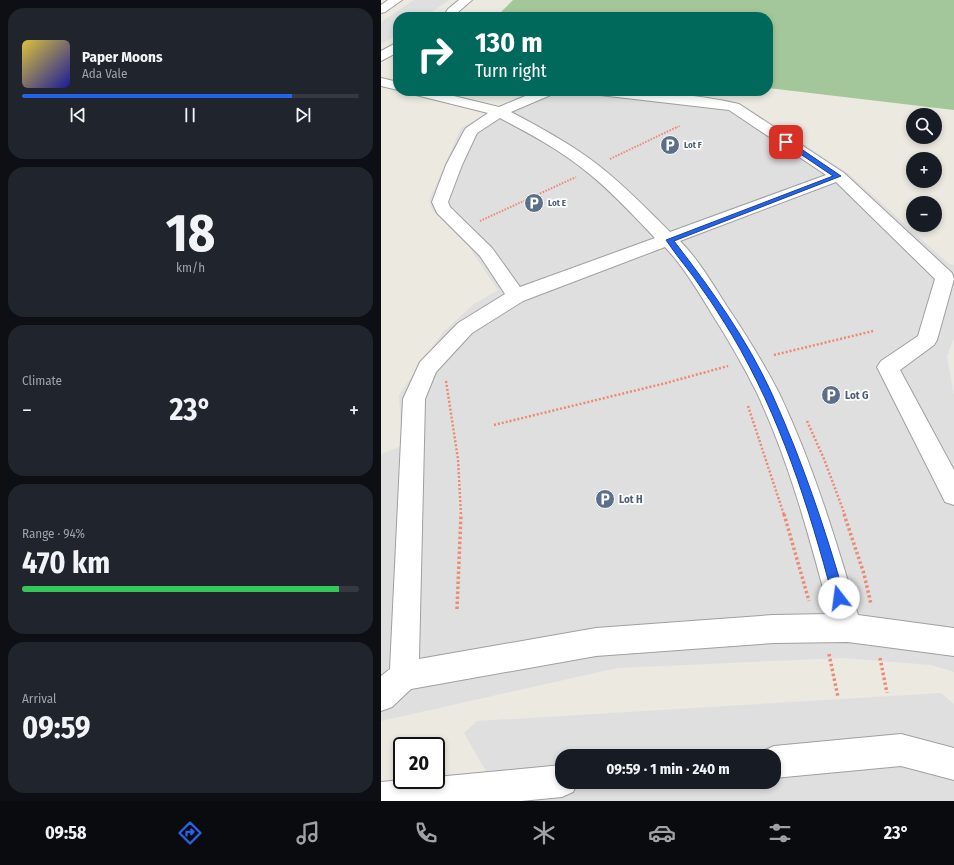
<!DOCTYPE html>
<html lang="en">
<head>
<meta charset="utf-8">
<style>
	:root { --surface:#171b24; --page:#20242c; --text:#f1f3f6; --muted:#9ea1a6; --line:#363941; --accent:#2563eb }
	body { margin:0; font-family:"Fira Sans Condensed",sans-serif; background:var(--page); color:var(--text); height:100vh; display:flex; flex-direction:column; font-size:15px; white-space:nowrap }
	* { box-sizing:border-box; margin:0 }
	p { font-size:13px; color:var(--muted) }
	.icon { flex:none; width:22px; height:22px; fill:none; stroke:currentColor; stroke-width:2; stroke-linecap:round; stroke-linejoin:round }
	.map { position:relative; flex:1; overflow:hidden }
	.drawer { display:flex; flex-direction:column; gap:8px; padding:8px; background:#0d0f14; width:381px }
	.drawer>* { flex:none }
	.guide { position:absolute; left:12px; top:12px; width:380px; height:84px; border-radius:16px; box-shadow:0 2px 6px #0003; background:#00695c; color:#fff; overflow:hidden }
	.tools { position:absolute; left:525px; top:108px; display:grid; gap:8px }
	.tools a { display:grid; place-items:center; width:36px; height:36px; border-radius:50%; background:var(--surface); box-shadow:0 2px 6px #0003; font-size:20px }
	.speed { position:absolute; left:12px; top:737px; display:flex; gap:8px; font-size:20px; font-weight:700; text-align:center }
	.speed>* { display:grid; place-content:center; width:52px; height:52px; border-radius:50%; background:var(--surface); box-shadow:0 2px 6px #0003; line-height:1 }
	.speed .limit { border:2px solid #111; border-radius:6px; background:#fff; color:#111 }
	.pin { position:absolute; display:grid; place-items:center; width:34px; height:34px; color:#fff; margin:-17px; border-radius:8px; box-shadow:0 2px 6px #0006 }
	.me { position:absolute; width:44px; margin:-22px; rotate:345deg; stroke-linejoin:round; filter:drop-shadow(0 0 3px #0008) }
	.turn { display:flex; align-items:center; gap:14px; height:84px; padding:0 16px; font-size:18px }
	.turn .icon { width:52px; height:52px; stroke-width:2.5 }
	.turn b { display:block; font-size:28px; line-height:34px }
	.big { font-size:30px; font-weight:700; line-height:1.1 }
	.drawer .card { flex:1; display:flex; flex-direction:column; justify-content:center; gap:6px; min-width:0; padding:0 14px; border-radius:16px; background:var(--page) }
	.drawer .dial { align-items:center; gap:0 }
	.dial b { font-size:52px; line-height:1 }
	.song { display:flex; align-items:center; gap:12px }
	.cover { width:48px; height:48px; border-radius:6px; background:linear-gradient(135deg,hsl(50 70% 55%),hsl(240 70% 35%)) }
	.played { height:4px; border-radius:2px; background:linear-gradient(90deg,var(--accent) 80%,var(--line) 80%) }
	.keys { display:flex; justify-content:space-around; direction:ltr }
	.heat { display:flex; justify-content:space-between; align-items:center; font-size:22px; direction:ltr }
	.charge { height:6px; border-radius:3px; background:linear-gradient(90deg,#34c759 94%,var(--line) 0) }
	.trip { position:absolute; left:174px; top:749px; width:226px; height:40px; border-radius:16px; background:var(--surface); box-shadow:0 2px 6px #0003; font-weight:700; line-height:40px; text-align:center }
	.dock { display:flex; height:64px; justify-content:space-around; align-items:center; background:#090b0e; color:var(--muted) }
	.dock .icon { width:28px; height:28px }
	.dock .on { color:var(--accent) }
	.dock b { font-size:18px; color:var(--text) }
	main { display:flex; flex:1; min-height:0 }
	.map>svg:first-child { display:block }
</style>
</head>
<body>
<main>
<section class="drawer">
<div class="card">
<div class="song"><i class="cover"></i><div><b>Paper Moons</b><p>Ada Vale</p></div></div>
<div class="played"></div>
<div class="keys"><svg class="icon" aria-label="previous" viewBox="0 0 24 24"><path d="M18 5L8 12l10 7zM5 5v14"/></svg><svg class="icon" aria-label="pause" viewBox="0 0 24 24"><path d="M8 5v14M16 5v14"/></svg><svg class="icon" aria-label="next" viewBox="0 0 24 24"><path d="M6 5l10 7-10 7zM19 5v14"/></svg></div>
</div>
<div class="card dial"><b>18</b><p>km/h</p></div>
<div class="card"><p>Climate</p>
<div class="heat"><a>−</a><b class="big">23°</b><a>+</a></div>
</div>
<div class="card"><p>Range · 94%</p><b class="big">470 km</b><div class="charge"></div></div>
<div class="card"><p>Arrival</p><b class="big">09:59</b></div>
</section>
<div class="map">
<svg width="573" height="801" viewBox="0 0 573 801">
	<rect width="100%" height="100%" fill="#ece9e1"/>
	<!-- forest -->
	<path fill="#a3c79a" d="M132 0H573V110L387 88V17H115Z"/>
	<!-- parking -->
	<g fill="#dfdfdf" fill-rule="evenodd">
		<path d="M33 0H68L44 17H17V35L0 44V22Z"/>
		<path d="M150 91H264L348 100 365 107 467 173 568 264 573 265V338L566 356 573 396V672L550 665 462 658 236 668 0 721V454L21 446 18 395 62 332 93 304 117 290 88 247 51 210 48 200 80 128 122 104Z"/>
		<path d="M560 693 573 704V801H122L83 733 96 721ZM181 756H393V782H181Z"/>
	</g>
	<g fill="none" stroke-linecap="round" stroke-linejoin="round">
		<defs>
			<g id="minor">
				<path d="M7 0H21L4 12 0 13V5Z"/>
				<path d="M78 0H91L76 13 74 17H62L67 9Z"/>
				<path d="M17 42V52L0 61V51Z"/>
				<path d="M0 78 17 82V90L0 86Z"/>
				<path d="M29 91H52L118 107 156 91H174L172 94 130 112C160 128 190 144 217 165 243 185 266 209 289 232L445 175 348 110 219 95 214 94 212 91C259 91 312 93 358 104L463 173 571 273 573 279 556 340 553 345 519 370 573 470V505L564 502 496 367 500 361 537 336 554 279 455 182 299 241C317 259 331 283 345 305 364 333 382 362 398 393 432 464 455 540 477 615L573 628V656L467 642 392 643 215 656 30 689 11 707 0 711V676L9 669 22 399 39 362 77 323 124 294 99 256 56 213 51 202 65 165 83 131 85 128 107 113 31 94ZM119 118C149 134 179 150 206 172 230 191 252 215 274 238L139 287 111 248 69 207 67 202 81 165 96 133ZM284 247C302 266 317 291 331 314 347 339 362 365 376 393 409 463 429 540 449 614L392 615 215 628 38 659 44 399 55 372 91 333 142 301Z"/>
				<path d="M520 734 573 748V780L520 766 393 778V756H380L382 751 393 746Z"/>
				<path d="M181 765V782H197L192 792 181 797 140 801H0V782L21 780H55V777Z"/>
			</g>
		</defs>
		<!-- minor casing -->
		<use href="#minor" stroke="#9f9f9f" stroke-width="2"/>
		<!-- path-far3 -->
		<path stroke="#ec8a72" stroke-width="1.5" stroke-dasharray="1 1" stroke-linecap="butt" d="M294 128 299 126"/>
		<!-- path-far2 -->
		<g stroke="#ec8a72" stroke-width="2" stroke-dasharray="1.5 1.5" stroke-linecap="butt">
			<path d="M229 159 296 127"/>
			<path d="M99 221 195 177"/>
		</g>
		<!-- path-far1 -->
		<g stroke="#ec8a72" stroke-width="2.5" stroke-dasharray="2 2" stroke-linecap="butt">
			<path d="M393 355 492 331"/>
			<path d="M65 381 77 459 80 515"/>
			<path d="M367 406 403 515"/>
			<path d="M426 421 443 459 464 515"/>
			<path d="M113 425 285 383 347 366"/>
		</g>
		<!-- path -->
		<g stroke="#ec8a72" stroke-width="3.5" stroke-dasharray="2.5 2.5" stroke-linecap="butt">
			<path d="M403 514 428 601"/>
			<path d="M463 514 483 574 490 604"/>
			<path d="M76 609 80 514"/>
			<path d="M448 654 457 697"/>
			<path d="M499 658 506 693"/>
		</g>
		<!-- minor -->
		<use href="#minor" fill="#fff" fill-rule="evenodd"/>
	</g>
	<!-- route -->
	<path fill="#2563eb" stroke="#184099" d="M403 140H407L460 176 293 241C330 289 366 339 391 394 421 460 444 528 464 598L462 601 458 603 454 601 452 598C428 507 399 416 351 335 341 319 332 304 321 289 310 272 296 257 285 240L452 176 403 143Z"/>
	<!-- icons -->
	<defs>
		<symbol id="parking-disc" viewBox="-11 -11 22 22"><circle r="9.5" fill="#5c6f8a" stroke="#fff"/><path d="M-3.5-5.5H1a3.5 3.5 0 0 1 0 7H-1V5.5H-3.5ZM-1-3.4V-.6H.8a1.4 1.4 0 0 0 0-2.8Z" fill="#fff"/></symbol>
	</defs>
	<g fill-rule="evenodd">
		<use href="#parking-disc" x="278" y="134" width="22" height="22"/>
		<use href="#parking-disc" x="142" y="192" width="22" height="22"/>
		<use href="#parking-disc" x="439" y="384" width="22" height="22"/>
		<use href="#parking-disc" x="213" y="488" width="22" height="22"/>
	</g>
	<g text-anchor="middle" stroke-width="3.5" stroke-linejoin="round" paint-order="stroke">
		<!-- far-service labels -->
		<g font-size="9" font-weight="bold" fill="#4e5e75" stroke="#fff" text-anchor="start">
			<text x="303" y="148">Lot F</text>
			<text x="167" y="206">Lot E</text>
		</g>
		<!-- service labels -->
		<g font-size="11" font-weight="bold" fill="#4e5e75" stroke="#fff" text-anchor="start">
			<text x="464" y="399">Lot G</text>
			<text x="238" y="503">Lot H</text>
		</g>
	</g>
</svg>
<div class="tools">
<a><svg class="icon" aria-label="search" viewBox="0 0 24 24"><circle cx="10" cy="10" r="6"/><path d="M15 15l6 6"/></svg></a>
<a>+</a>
<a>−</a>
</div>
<div class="speed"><div class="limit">20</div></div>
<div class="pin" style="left:405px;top:142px;background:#d93025"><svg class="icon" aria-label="arrive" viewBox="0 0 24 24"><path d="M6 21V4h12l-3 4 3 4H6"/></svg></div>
<svg class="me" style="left:458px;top:598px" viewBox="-20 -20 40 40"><circle r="19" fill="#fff"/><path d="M0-13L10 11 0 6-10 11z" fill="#2563eb"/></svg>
<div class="trip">09:59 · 1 min · 240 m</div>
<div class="guide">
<div class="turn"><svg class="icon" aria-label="right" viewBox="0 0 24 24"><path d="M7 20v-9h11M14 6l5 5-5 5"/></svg><div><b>130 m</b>Turn right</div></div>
</div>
</div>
</main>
<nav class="dock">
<b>09:58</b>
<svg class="icon on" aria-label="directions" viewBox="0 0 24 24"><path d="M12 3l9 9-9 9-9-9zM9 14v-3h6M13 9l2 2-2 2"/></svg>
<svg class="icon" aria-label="music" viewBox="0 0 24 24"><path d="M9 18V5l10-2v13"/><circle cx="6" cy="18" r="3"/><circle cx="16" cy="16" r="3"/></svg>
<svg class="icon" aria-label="phone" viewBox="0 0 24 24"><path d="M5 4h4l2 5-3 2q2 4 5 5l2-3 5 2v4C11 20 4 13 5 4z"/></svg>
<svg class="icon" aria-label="climate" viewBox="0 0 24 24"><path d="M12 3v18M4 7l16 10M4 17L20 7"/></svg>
<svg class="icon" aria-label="car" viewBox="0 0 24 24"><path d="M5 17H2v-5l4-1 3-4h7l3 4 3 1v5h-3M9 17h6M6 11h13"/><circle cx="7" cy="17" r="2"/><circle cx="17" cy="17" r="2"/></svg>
<svg class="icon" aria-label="filters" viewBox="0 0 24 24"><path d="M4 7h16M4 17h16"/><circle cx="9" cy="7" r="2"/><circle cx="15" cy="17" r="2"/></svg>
<b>23°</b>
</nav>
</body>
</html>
